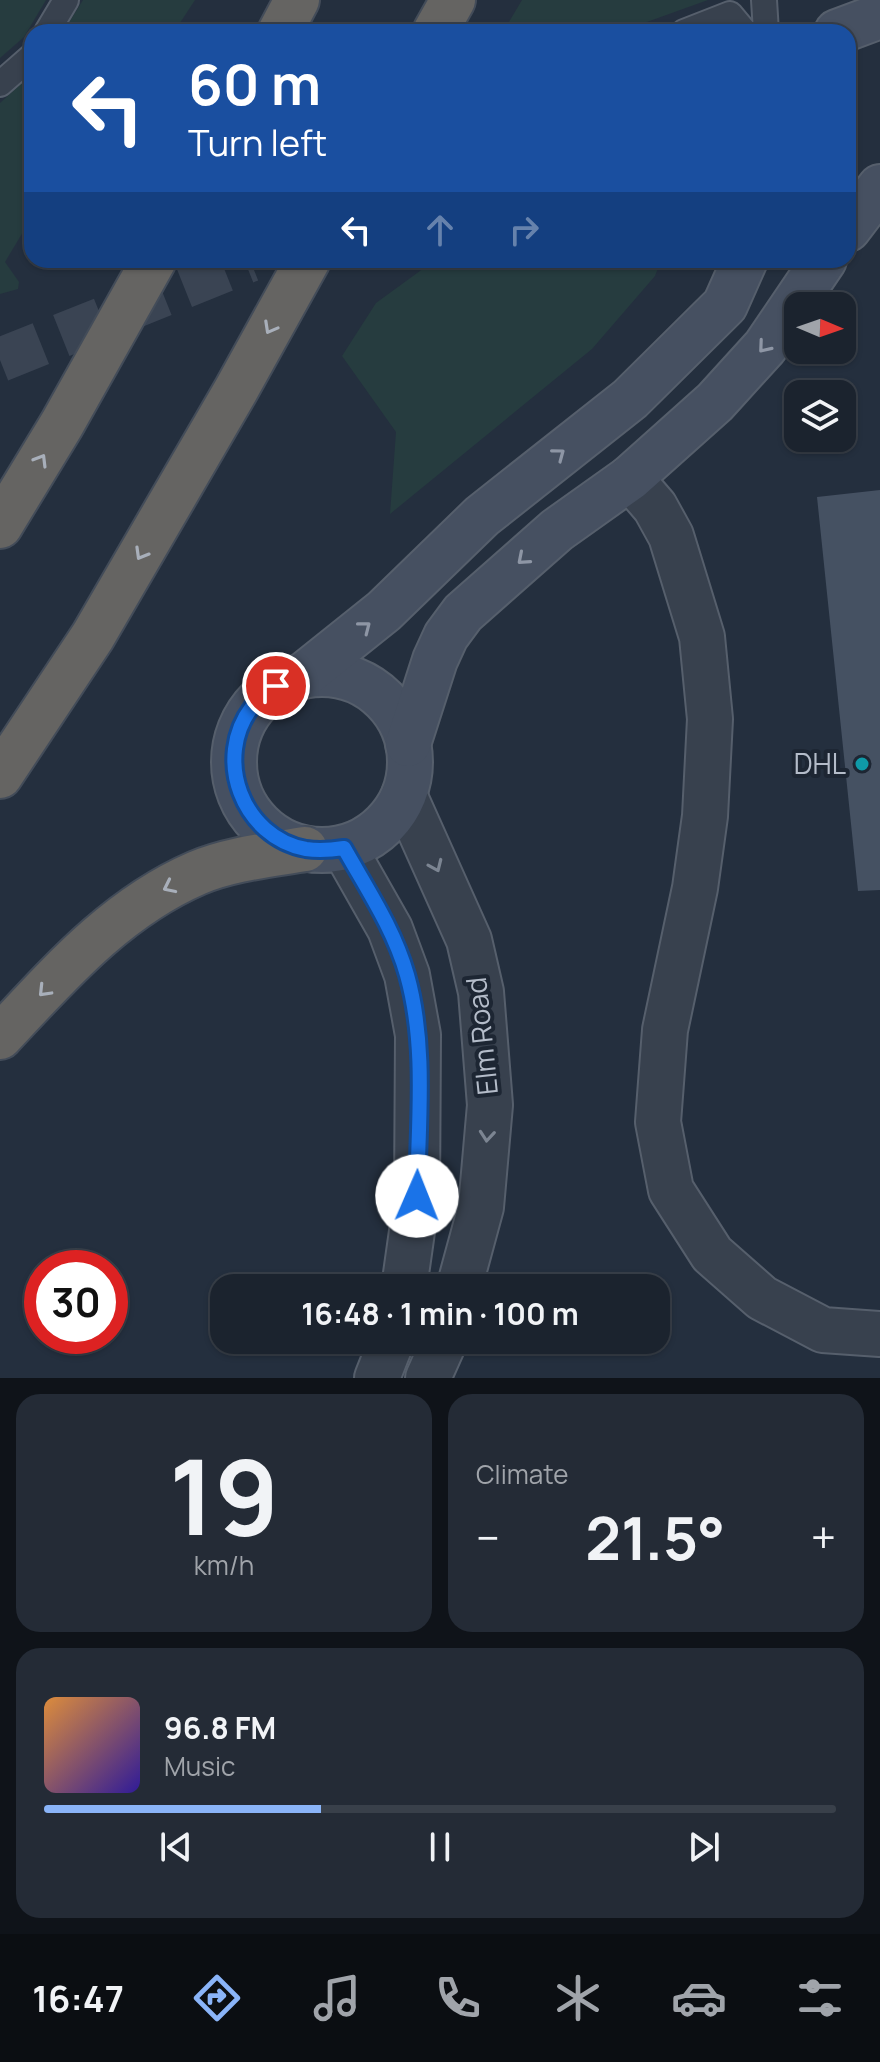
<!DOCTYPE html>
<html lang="en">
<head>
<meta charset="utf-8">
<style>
	:root { --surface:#1b232e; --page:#242b36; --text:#f1f3f6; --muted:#a0a4aa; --line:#39404a; --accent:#8ab4f8 }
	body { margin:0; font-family:Manrope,sans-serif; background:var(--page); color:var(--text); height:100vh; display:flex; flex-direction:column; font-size:30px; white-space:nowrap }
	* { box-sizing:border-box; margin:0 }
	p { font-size:26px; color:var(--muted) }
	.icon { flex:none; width:44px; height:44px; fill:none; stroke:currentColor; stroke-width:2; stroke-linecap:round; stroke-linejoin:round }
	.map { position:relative; height:1378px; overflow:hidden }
	.panel { display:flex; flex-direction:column; gap:16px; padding:16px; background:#0f1319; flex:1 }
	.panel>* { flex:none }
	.banner { position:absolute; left:24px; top:24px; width:832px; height:244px; border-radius:24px; box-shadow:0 2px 6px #0004,0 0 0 2px var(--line); background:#1a4fa0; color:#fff; overflow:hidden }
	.needle { width:52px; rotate:92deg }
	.buttons { position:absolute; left:784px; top:292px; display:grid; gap:16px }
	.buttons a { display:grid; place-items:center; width:72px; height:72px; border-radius:16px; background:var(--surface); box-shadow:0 2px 6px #0004,0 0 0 2px var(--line); font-size:40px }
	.speed { position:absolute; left:24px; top:1250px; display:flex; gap:16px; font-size:40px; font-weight:700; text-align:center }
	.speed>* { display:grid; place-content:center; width:104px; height:104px; border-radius:50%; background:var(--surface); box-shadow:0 2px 6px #0004,0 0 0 2px var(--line); line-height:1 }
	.speed .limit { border:12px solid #d22; background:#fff; color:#111 }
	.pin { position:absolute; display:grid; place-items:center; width:68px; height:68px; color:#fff; margin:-34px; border:4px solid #fff; border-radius:50%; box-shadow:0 2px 8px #0007 }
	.me { position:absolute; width:88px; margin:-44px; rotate:1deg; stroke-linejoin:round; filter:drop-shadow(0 0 6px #0008) }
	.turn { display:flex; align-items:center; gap:28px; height:168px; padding:0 32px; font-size:36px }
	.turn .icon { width:104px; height:104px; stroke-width:2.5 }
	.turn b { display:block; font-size:56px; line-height:68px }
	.lanes { display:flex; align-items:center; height:76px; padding:0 32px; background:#0003; justify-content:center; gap:40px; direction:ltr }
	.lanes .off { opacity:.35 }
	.big { font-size:60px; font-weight:700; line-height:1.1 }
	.panel .card { flex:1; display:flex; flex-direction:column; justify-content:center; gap:12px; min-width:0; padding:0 28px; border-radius:24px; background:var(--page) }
	.panel .dial { align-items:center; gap:0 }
	.dial b { font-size:104px; line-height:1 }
	.song { display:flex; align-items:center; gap:24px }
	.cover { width:96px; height:96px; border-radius:12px; background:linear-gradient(135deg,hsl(30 70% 55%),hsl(250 70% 35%)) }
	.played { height:8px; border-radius:4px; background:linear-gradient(90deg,var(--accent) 35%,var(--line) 35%) }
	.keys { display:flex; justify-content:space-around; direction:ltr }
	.heat { display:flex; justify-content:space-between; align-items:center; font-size:44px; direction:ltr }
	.panel .tiles { flex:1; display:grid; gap:16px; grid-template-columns:1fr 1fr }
	.card:last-child { grid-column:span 2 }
	.trip { position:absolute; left:210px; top:1274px; width:460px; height:80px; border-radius:24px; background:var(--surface); box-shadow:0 2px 6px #0004,0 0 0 2px var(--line); font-weight:700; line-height:80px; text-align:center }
	.menu { display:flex; height:128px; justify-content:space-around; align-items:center; background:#0b0e12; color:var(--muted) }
	.menu .icon { width:56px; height:56px }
	.menu .selected { color:var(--accent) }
	.menu b { font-size:36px; color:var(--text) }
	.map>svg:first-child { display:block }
</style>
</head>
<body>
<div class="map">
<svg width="880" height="1378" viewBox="0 0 880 1378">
	<rect width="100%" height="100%" fill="#242f3e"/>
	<!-- green -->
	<g fill="#263c3f">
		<path d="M0 0H46L24 37 0 58Z"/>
		<path d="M83 0H195L174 32H63Z"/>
		<path d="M522 0H708L619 32H503Z"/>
		<path d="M32 74V223L26 227 5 262 19 282 18 289 0 294V103Z"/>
		<path d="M435 260H661L655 276 592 349 390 514 396 432 342 356 376 303Z"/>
	</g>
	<!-- building -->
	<path fill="#455162" d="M880 490V890L858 891 817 497Z"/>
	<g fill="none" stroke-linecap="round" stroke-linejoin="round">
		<!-- secondary-tunnel -->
		<path stroke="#3a4453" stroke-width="44" stroke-dasharray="44 22" stroke-linecap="butt" d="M0 360 250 260"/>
		<defs>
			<g id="service">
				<path d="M764 0 766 32"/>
				<path d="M47 32 66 0"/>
				<path d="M684 32 730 14 745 32"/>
				<path d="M0 84 32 56"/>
			</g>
			<g id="minor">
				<path d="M630 478 655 507 671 536 702 637 710 719 705 816 695 888 665 1030 658 1122 671 1190 712 1254 762 1298 823 1330 880 1334"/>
				<path d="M404 795 469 940 481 992 490 1105 481 1207 459 1288"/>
				<path d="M344 848 390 929 407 975 418 1035 417 1196 404 1288"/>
				<path d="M377 1378 392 1340"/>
				<path d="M428 1378 445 1340"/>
			</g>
			<g id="secondary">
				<path d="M837 32 880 16"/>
				<path d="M848 229 880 187"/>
				<circle cx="322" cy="762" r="88"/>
				<path d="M304 675 384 611 482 516 630 399 725 305 745 260"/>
				<path d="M408 744 435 660 446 636 463 613 557 530 630 478 715 402 765 347 824 260"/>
			</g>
			<g id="trunk">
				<path d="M280 32 297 0"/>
				<path d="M435 32 453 0"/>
				<path d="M0 526 62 424 154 260"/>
				<path d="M0 776 93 636 236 390 308 260"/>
				<path d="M0 1037C59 974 116 908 197 873 230 859 269 855 305 849"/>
			</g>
		</defs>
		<!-- service casing -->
		<use href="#service" stroke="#565f6c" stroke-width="28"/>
		<!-- minor casing -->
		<use href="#minor" stroke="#565f6c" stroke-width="48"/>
		<!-- secondary casing -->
		<use href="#secondary" stroke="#565f6c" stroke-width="48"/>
		<!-- trunk casing -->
		<use href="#trunk" stroke="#434c59" stroke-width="48"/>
		<!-- service -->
		<use href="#service" stroke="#38414e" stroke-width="24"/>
		<!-- minor -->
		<use href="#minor" stroke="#38414e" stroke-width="44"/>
		<!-- secondary -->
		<use href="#secondary" stroke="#465061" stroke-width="44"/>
		<!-- trunk -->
		<use href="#trunk" stroke="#656462" stroke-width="44"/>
	</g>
	<!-- one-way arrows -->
	<defs><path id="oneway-chevron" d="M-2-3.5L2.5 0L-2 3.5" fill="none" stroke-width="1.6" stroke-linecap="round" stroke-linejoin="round" transform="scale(2)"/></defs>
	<g stroke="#a8afba">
		<use href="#oneway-chevron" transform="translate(270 328) rotate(119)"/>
		<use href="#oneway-chevron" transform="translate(41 460) rotate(-59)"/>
		<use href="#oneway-chevron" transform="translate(141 554) rotate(120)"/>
		<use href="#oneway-chevron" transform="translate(169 887) rotate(154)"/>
		<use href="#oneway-chevron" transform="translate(44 991) rotate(134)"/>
	</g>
	<g stroke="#8e96a5">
		<use href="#oneway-chevron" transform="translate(764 347) rotate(130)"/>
		<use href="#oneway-chevron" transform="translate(559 454) rotate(-37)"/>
		<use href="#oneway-chevron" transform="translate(523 559) rotate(139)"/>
		<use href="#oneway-chevron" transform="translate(365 627) rotate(-38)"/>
	</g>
	<g stroke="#7c8592">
		<use href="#oneway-chevron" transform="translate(436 866) rotate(66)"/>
		<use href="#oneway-chevron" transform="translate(487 1136) rotate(95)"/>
	</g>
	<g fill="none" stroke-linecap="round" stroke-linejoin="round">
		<defs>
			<path id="route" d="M276 686C268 693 258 699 252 707 213 758 242 837 306 849 319 851 331 850 344 848 367 889 394 929 407 975 427 1046 418 1124 417 1196"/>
		</defs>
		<!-- route casing -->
		<use href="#route" stroke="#114b97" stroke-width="20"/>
		<!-- route -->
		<use href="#route" stroke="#1a73e8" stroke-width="14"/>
	</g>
	<!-- markers -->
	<circle fill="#0f9aa8" stroke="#1d2633" stroke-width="3" cx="862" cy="764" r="8"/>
	<g text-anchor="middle" stroke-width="8" stroke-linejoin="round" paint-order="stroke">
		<!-- poi labels -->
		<g font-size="28" fill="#b4bcc9" stroke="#1d2633" text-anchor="end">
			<text x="846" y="774">DHL</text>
		</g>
		<!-- street labels -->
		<g font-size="28" fill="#b4bcc9" stroke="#1d2633">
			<text transform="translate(482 1036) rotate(-96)" y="10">Elm Road</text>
		</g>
	</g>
</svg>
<div class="buttons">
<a><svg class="needle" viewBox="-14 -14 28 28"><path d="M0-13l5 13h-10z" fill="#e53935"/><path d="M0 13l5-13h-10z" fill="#a0a4aa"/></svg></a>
<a><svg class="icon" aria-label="layers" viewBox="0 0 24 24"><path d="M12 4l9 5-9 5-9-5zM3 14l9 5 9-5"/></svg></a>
</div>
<div class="speed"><div class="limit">30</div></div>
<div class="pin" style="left:276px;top:686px;background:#d93025"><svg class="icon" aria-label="arrive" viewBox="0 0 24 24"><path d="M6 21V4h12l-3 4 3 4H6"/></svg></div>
<svg class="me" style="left:417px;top:1196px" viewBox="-20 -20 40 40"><circle r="19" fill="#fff"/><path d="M0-13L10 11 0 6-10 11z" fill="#1a73e8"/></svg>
<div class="trip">16:48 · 1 min · 100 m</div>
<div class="banner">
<div class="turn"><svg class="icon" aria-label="left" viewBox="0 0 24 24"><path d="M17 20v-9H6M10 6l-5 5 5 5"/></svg><div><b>60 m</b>Turn left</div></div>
<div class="lanes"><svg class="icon" aria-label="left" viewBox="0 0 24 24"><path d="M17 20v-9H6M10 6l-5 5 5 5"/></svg><svg class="icon off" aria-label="ahead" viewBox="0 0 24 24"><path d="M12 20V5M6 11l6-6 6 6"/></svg><svg class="icon off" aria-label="right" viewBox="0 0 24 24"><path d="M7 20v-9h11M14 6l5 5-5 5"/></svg></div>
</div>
</div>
<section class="panel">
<div class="tiles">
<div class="card dial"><b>19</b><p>km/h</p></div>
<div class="card"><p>Climate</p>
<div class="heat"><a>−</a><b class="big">21.5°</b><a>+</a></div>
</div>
<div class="card">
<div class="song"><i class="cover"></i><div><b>96.8 FM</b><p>Music</p></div></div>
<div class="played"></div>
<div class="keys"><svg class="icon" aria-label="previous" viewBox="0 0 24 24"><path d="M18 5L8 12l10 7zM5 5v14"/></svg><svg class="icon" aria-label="pause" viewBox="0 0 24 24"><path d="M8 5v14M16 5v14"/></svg><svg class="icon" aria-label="next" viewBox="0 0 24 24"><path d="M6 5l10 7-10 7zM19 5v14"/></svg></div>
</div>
</div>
</section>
<nav class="menu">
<b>16:47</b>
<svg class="icon selected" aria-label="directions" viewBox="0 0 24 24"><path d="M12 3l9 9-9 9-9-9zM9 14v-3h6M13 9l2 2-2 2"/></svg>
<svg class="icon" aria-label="music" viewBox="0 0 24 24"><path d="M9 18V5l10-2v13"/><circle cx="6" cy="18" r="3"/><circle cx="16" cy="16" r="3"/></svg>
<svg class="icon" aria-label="phone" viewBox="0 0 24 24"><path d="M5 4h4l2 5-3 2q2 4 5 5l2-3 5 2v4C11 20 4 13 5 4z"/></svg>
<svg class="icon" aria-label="climate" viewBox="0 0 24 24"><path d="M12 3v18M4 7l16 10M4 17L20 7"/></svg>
<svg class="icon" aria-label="car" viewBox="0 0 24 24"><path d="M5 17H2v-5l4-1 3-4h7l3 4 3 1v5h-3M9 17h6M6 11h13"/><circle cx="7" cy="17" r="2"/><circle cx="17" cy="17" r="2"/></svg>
<svg class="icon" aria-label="filters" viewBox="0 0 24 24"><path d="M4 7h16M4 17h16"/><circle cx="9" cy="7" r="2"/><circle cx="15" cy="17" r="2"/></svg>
</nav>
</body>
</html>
